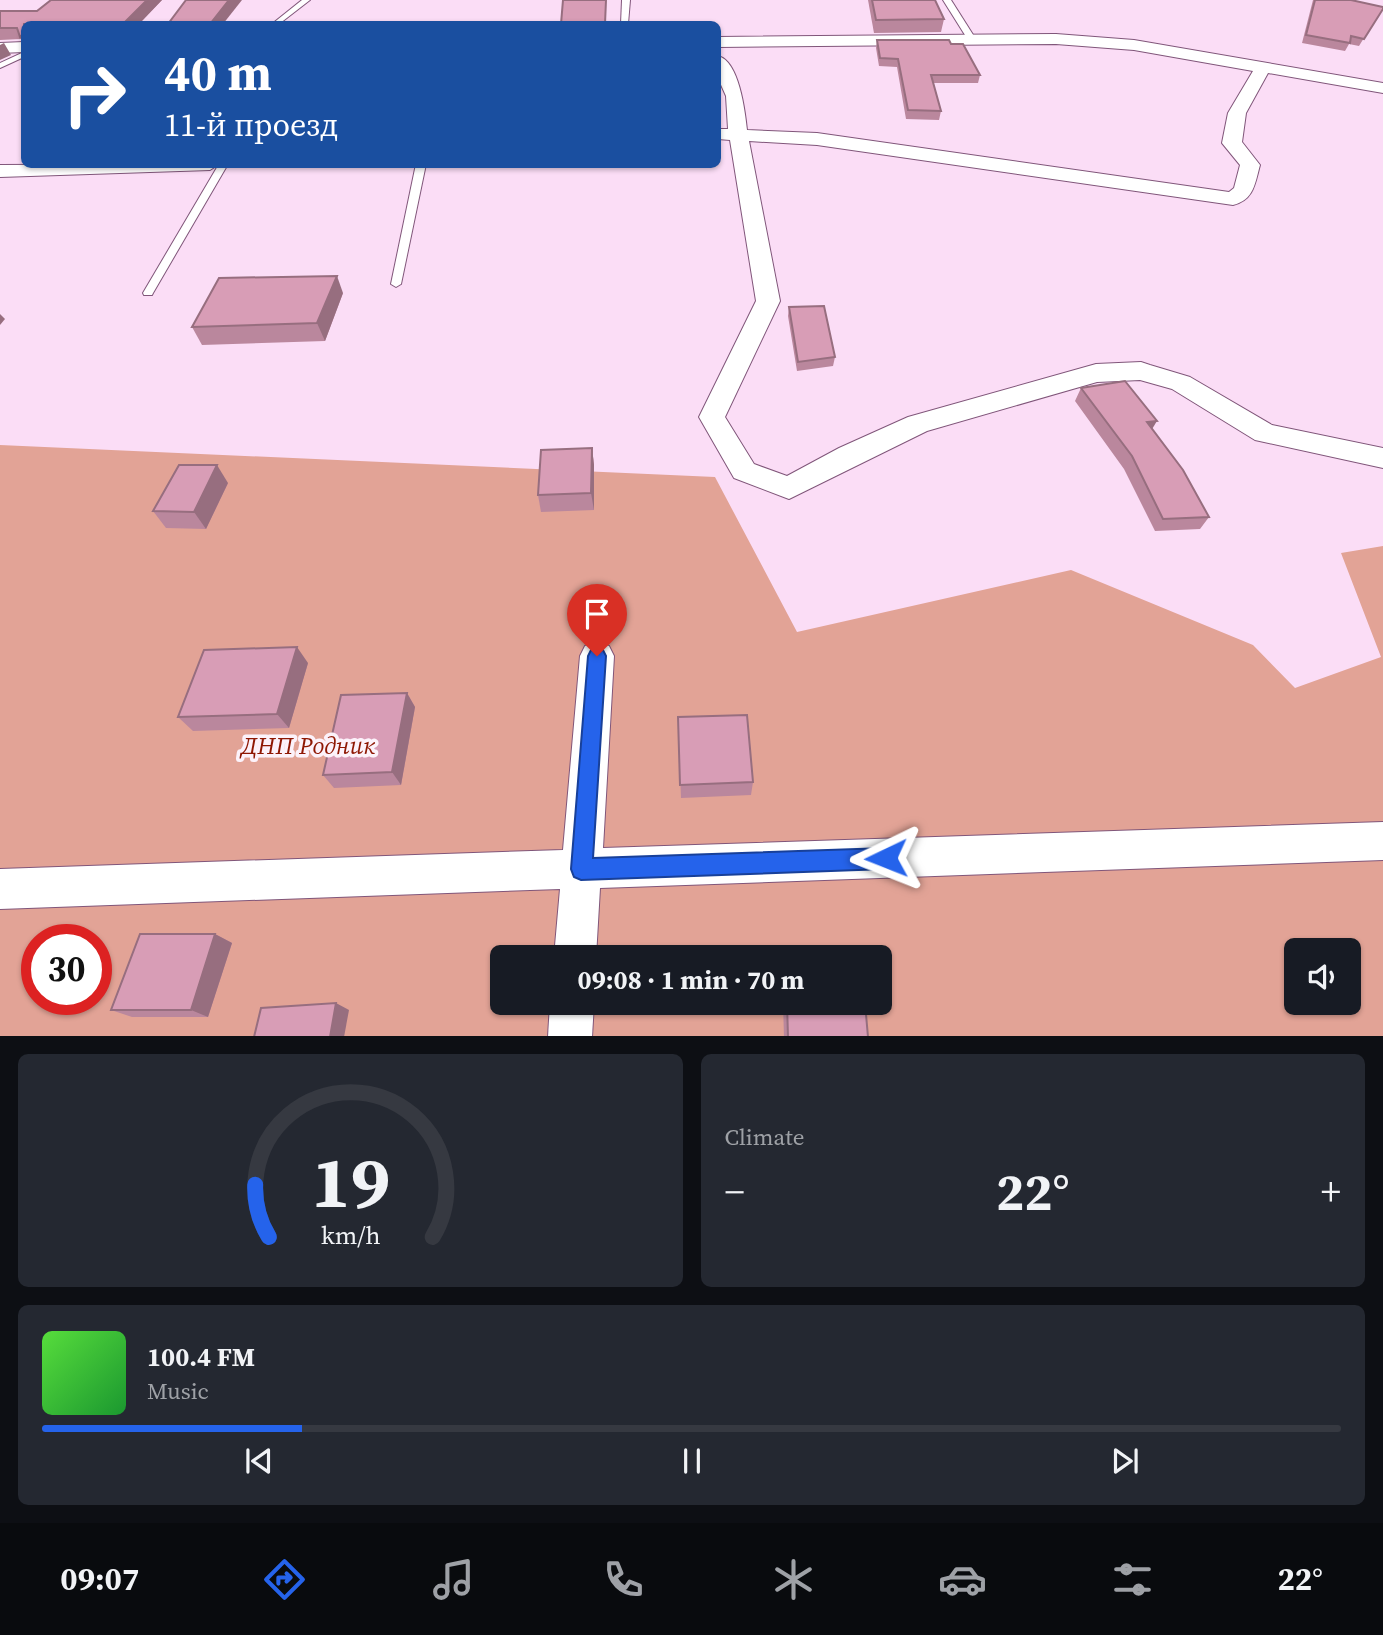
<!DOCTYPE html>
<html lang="en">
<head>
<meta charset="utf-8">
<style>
	:root { --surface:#171b24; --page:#242831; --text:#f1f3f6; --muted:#9ea1a6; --line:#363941; --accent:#2563eb }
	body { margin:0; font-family:"Source Serif 4",serif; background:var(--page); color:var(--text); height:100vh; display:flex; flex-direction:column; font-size:26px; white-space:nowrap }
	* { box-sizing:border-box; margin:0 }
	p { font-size:23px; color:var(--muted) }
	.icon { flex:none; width:38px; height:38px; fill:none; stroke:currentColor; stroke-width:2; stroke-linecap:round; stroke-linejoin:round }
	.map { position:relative; height:1036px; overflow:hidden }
	.drawer { display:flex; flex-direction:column; gap:18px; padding:18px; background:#0d0f14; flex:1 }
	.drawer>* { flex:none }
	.hud { position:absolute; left:21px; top:21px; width:700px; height:147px; border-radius:10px; box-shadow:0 2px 5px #0004; background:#1a4fa0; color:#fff; overflow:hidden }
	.buttons { position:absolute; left:1284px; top:938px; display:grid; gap:14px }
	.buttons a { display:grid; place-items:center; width:77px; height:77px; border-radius:10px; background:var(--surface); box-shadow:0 2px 5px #0004; font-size:35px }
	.speed { position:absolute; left:21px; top:924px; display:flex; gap:14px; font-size:35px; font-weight:700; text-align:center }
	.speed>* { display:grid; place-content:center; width:91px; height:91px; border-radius:50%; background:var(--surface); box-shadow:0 2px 5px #0004; line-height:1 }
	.speed .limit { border:10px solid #d22; background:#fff; color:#111 }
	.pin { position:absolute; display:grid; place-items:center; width:60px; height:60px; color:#fff; margin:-72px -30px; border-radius:50% 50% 50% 0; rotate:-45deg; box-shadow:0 0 7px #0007 }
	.pin .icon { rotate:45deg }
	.me { position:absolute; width:77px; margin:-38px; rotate:268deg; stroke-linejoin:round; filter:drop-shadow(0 0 5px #0008) }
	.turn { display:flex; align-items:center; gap:24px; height:147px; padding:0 28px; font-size:32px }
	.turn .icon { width:91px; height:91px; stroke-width:2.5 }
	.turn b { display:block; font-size:49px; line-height:60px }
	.big { font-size:52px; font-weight:700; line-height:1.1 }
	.drawer .tile { flex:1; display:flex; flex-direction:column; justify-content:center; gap:10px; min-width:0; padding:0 24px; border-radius:10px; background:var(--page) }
	.drawer .dial { align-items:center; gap:0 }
	.dial svg { height:182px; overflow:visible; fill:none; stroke:var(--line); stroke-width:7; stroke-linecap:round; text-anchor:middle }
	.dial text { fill:var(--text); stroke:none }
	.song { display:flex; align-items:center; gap:21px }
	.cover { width:84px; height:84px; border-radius:10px; background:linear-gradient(135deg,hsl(110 70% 55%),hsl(130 70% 35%)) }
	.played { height:7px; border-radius:4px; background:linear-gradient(90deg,var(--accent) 20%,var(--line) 20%) }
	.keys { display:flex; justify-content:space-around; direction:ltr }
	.heat { display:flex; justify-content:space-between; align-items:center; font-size:38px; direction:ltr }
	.drawer .tiles { flex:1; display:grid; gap:18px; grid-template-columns:1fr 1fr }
	.tile:last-child { grid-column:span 2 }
	.trip { position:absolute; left:490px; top:945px; width:402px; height:70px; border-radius:10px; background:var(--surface); box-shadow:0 2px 5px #0004; font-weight:700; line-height:70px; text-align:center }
	.tabs { display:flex; height:112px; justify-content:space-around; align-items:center; background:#090b0e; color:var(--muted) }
	.tabs .icon { width:49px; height:49px }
	.tabs .current { color:var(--accent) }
	.tabs b { font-size:32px; color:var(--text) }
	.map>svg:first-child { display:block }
</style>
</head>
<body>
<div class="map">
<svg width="1383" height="1037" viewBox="0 0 1383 1037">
	<rect width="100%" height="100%" fill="#fbddf6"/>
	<!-- green -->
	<path fill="#e2a396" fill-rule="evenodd" d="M0 445 715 477 797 632 1071 570 1253 645 1295 688 1381 657 1341 553 1383 546V1036L0 1037ZM37 940H96V999H37ZM1297 950H1349V1003H1297ZM502 957H880V1003H502Z"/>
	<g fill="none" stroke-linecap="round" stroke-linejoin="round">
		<defs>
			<g id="lane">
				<path d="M302 0H310L279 24H272Z"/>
				<path d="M622 0H630L628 24H621Z"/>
				<path d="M943 0H951L977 41 976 43H970Z"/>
				<path d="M24 52V57L0 68V63Z"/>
				<path d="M219 164H228L153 293 152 295H144L143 293Z"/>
				<path d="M416 164H426L401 284 396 287 391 284Z"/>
			</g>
			<g id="street">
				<path d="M1056 34 1134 40 1383 83V93L1268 73 1246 113 1242 142 1260 165C1255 183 1254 200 1233 205L817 145 749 141 780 301 725 417 754 464 787 476 839 448 908 417 1096 364 1141 362 1150 365 1190 377 1272 425 1383 448V468L1255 440 1172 389 1140 380 1097 382 927 431 789 499 734 478 699 417 756 301 730 140 718 139V129H728L726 96 718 78V56C739 61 745 111 747 130L817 133 1229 192 1234 188 1240 165 1222 143 1228 113 1253 71 1134 50 1056 44 718 47V37Z"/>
				<path d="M24 42V52L0 53V43Z"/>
				<path d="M219 164 210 170 0 177V165Z"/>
				<path d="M597 641 609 646 614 656 603 848 1383 822V860L600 888 596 957H554L560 889 0 909V869L563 850 580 656 585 646Z"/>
				<path d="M550 1003H594L592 1037H548Z"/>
			</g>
		</defs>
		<!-- lane casing -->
		<use href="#lane" stroke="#80567a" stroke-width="2"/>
		<!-- street casing -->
		<use href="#street" stroke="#80567a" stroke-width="2"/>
		<!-- lane -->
		<use href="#lane" fill="#fff" fill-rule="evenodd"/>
		<!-- street -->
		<use href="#street" fill="#fff" fill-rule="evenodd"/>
	</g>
	<!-- wall -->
	<g fill="#ba879d">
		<path d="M51 0H162L139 24H24L21 39 0 40V11H37Z"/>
		<path d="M868 0H935L944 19 941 32 874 33Z"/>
		<path d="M1313 0H1351L1383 7 1359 46 1349 44 1345 51 1302 43Z"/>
		<path d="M877 40 951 44 980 75 978 83H933L941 111 939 120 906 119 897 67 879 66 876 48Z"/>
		<path d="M343 293 325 341 202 345 192 327Z"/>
		<path d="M789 307 835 357 833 366 797 371 788 316Z"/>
		<path d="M1081 388 1152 429 1209 517 1200 529 1155 531 1124 469 1075 401Z"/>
		<path d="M592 448 594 465V510L541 512 538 495Z"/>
		<path d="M228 483 206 529 166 528 153 511Z"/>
		<path d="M308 663 289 728 193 731 178 717Z"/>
		<path d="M407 693 415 707 401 785 334 788 323 775Z"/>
		<path d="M678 717 753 782 751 795 681 798Z"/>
		<path d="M215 934 232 943 208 1017H132L111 1010Z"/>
		<path d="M783 1003H865L868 1037H784Z"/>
	</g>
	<!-- shaded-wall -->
	<g fill="#976e7f">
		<path d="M147 0H162L139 24H127L125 22Z"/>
		<path d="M229 0H242L223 24H210Z"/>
		<path d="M24 33V45L20 37Z"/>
		<path d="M4 43 11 55 0 60V45Z"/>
		<path d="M337 276 343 293 325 341 317 323Z"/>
		<path d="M0 314 5 319 0 325Z"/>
		<path d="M1157 421 1149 434 1147 422Z"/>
		<path d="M592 448 594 465V510L591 493Z"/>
		<path d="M217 465 228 483 206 529 194 512Z"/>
		<path d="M297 647 308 663 289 728 277 714Z"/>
		<path d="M407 693 415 707 401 785 392 772Z"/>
		<path d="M215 934 232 943 208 1017 191 1010Z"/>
		<path d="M336 1003 349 1010 344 1037H330Z"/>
	</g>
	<!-- building -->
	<g fill="#d89db6" stroke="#976e7f" stroke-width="2">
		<path d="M51 0H147L125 22H37L35 24H24V33L20 37 17 28H0V11H37Z"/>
		<path d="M186 0H229L210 24H168Z"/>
		<path d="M563 0H606L605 24H561Z"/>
		<path d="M872 0H935L944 19 876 20Z"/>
		<path d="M1315 0H1351L1383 7V9L1364 39 1351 36 1350 43 1306 35Z"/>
		<path d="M877 40H949L951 44H963L980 75H931L941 111 908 110 898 59 880 58Z"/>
		<path d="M337 276 317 323 192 327 219 278Z"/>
		<path d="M824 306 835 357 798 362 789 307Z"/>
		<path d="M1125 381 1157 421 1147 422 1183 470 1209 517 1163 519 1132 456 1081 388Z"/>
		<path d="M592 448 591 493 538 495 541 450Z"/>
		<path d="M179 465H217L194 512 153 511Z"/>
		<path d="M297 647 277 714 178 717 204 650Z"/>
		<path d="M407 693 392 772 323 775 341 695Z"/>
		<path d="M747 715 753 782 680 785 678 717Z"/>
		<path d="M140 934H215L191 1010H111Z"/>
		<path d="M336 1003 330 1037H254L261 1008Z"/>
		<path d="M787 1003H865L868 1037H788Z"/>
	</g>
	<!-- route -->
	<path fill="#2563eb" stroke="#184099" stroke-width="2" d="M597 648 603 650 606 656 593 858 886 848 893 851 896 858 893 866 886 869 581 880 574 877 571 869 588 656 591 650Z"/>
	<g text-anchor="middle" stroke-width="7" stroke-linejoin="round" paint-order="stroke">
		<!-- near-park labels -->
		<g font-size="24" font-style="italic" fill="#8e1703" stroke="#fcf2fa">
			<text x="308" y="754">ДНП Родник</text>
		</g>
	</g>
</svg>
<div class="buttons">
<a><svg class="icon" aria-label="sound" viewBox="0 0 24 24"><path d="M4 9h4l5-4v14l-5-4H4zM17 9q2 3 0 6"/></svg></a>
</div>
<div class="speed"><div class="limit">30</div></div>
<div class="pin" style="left:597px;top:656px;background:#d93025"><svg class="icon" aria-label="arrive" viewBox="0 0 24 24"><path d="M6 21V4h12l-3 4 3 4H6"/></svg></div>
<svg class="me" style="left:886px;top:858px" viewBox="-20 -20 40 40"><path d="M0-17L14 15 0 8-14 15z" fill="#2563eb" stroke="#fff" stroke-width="4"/></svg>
<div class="trip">09:08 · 1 min · 70 m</div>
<div class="hud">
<div class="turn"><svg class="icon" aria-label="right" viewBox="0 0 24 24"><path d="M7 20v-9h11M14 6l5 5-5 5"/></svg><div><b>40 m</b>11-й проезд</div></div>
</div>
</div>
<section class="drawer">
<div class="tiles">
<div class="tile dial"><svg viewBox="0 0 100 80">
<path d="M14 69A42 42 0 1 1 86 69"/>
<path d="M14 69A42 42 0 0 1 8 46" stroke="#2563eb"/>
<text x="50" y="56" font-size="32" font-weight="700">19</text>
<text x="50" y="72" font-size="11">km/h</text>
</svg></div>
<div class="tile"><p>Climate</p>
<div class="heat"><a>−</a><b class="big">22°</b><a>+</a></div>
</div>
<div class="tile">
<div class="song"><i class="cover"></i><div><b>100.4 FM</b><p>Music</p></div></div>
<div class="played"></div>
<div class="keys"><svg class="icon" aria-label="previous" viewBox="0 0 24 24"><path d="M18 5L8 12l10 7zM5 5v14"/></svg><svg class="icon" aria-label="pause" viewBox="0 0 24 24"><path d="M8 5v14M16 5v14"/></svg><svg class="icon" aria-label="next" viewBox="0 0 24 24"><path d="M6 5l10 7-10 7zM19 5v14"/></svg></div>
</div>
</div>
</section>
<nav class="tabs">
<b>09:07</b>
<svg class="icon current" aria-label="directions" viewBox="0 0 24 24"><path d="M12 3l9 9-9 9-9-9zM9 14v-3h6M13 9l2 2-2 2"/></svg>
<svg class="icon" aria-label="music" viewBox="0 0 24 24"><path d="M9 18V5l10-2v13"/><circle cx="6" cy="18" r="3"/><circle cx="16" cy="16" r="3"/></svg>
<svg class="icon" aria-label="phone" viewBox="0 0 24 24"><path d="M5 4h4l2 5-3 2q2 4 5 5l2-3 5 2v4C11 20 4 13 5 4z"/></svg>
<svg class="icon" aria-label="climate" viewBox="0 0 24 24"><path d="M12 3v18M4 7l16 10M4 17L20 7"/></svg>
<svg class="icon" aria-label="car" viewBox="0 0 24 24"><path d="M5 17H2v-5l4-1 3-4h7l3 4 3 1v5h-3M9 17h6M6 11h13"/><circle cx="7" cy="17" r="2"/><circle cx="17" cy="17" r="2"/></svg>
<svg class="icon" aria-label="filters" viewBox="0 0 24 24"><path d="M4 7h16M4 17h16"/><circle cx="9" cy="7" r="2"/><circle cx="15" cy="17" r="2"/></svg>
<b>22°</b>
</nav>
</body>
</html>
